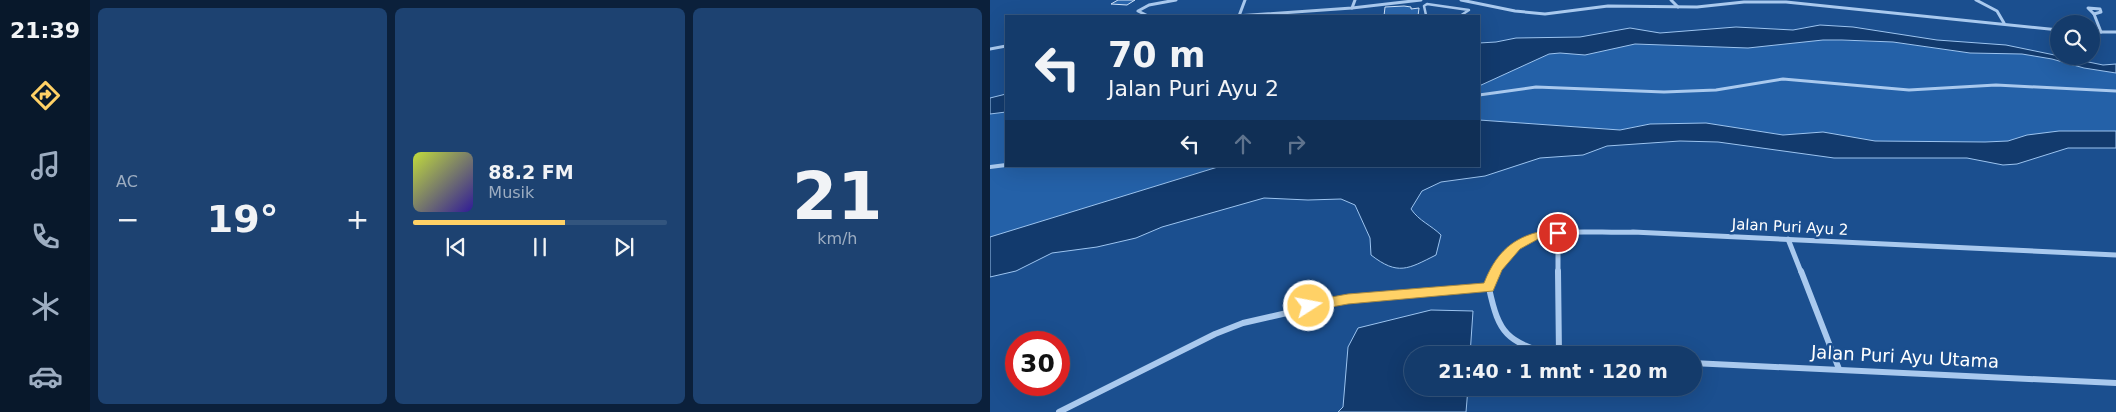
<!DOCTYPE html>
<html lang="id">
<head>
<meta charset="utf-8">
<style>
	:root { --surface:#143b6b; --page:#1d4271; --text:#f1f3f6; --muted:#9dadc1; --line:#33557e; --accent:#ffd166 }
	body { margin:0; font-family:"DejaVu Sans",sans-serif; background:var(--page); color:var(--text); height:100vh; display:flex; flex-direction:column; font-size:19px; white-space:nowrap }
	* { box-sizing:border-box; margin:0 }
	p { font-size:16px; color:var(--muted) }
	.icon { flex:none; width:28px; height:28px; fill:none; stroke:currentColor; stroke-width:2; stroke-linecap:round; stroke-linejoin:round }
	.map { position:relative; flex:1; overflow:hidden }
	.details { display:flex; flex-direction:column; gap:8px; padding:8px; background:#0b203b; width:900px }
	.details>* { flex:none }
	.guide { position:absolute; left:15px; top:15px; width:475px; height:152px; border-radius:0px; box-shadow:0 5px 20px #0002,0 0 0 1px var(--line); background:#143b6b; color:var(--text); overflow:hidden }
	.fabs { position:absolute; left:1060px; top:15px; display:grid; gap:10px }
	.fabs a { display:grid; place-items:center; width:50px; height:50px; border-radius:50%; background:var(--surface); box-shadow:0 5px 20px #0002,0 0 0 1px var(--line); font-size:25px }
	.speed { position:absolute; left:15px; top:331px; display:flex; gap:10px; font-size:25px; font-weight:700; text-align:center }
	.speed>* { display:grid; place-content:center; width:65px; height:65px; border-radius:50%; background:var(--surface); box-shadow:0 5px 20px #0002,0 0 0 1px var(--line); line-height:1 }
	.speed .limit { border:8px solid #d22; background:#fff; color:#111 }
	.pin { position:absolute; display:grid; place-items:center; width:42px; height:42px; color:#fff; margin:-21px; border:2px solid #fff; border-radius:50%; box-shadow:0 1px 5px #0007 }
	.me { position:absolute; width:55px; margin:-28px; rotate:79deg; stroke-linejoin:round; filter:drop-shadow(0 0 4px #0008) }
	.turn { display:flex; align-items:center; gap:18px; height:105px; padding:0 20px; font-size:22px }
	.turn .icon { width:65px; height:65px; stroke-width:2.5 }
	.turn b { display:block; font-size:35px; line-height:42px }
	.lanes { display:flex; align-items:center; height:48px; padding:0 20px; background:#0003; justify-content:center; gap:25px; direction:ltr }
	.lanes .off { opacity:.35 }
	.big { font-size:38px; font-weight:600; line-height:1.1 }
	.details .tile { flex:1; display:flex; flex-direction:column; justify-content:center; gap:8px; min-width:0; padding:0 18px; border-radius:8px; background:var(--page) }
	.details .dial { align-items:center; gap:0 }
	.dial b { font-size:65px; line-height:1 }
	.song { display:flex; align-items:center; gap:15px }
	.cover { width:60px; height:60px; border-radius:8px; background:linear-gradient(135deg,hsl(70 70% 55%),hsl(250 70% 35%)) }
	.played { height:5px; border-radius:2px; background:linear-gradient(90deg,var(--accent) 60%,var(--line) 60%) }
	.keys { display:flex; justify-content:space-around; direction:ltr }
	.heat { display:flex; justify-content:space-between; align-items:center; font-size:28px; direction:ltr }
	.details .tiles { flex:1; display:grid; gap:8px; grid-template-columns:repeat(3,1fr) }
	.trip { position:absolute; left:414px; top:346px; width:298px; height:50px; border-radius:25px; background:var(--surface); box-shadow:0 5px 20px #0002,0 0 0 1px var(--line); font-weight:600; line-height:50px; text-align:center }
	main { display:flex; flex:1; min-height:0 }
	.menu { display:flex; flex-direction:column; width:90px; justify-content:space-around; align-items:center; background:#08182b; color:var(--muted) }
	.menu .icon { width:35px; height:35px }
	.menu .selected { color:var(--accent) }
	.menu b { font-size:22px; color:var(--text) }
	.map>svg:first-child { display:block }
</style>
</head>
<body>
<main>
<nav class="menu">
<b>21:39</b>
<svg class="icon selected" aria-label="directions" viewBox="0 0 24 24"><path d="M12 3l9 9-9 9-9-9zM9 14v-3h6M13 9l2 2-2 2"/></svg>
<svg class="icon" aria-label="music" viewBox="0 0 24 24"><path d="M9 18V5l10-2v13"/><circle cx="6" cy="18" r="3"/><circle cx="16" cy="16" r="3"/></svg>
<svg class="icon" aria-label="phone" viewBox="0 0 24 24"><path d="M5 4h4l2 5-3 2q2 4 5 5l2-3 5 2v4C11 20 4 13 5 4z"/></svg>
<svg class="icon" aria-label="climate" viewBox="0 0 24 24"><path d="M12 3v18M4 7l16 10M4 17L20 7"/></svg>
<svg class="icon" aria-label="car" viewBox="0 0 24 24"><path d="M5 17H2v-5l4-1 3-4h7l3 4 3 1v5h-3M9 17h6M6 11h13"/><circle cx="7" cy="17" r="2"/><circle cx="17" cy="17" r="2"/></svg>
</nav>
<section class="details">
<div class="tiles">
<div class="tile"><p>AC</p>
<div class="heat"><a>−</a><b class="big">19°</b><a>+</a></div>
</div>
<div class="tile">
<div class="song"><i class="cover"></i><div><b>88.2 FM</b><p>Musik</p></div></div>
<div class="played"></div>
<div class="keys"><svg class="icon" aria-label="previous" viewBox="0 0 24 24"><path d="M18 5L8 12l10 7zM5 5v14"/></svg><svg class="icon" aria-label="pause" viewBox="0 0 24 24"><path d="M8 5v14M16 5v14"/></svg><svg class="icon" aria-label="next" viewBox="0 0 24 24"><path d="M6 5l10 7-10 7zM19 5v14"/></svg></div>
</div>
<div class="tile dial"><b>21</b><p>km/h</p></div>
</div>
</section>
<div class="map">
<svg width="1126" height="412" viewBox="0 0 1126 412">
	<rect width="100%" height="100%" fill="#1b4f8f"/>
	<!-- green -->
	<g fill="#2461a8">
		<path d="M833 40 903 42 980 53 1032 54 1062 59 1094 68 1126 73V131H1069L1037 135 1018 141 995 142 885 141 833 132 793 135 716 123 660 124 630 130 489 120V86L559 54 570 52 595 55 645 44 758 48Z"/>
		<path d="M16 112V166H231L0 237V114Z"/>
	</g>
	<!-- water -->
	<g fill="#123a6d" stroke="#9cc4f0">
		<path d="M830 25 863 27 947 40 1016 45 1113 65 1126 64V73L1094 68 1062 59 1032 54 980 53 903 42 852 40H833L758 48 645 44 595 55 570 53 559 54 489 86V43L506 42 526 38 590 37 640 28 670 33 746 27 803 30Z"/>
		<path d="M16 94V112L0 114V98Z"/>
		<path d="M489 120 630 130 660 124 716 123 793 135 833 132 885 141 995 142 1018 141 1037 135 1069 131H1126V148H1078L1027 164 1013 165 977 158H844L728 142 690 141 617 146 593 155 550 158 495 176 451 182 432 191 421 209C429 221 441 225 451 235L446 255C418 269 408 276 381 255L380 238 365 205 351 199 318 200 274 198 172 227 146 238 107 247 62 253 26 271 0 277V237L231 166H489Z"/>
		<path d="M441 310 483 311 480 355H422V388H478L476 412H348L353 407 358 347 368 328Z"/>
	</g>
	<!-- building -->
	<g fill="#2a66ad" stroke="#cfe3fa">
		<path d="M128 0H145L137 5 121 4Z"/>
		<path d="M414 6 421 7V9L429 8 428 16H394L395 7Z"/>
	</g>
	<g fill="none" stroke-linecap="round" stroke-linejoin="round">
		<!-- lane-far2 -->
		<path stroke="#a9c9ee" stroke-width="2.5" d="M468 16 436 15 434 6 437 4 479 10 470 16"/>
		<!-- lane-far1 -->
		<path stroke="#a9c9ee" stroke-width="3" d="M489 95 546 87 674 92 726 90 793 79 919 90 1006 85 1126 91"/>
		<!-- lane -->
		<path stroke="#a9c9ee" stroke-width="4" d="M0 167 16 165"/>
		<!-- street-far2 -->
		<g stroke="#a9c9ee" stroke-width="3">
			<path d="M471 0 525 11 555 14 618 6 707 7 754 2H796L1069 30"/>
			<path d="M681 0 688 7"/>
			<path d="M986 0 1007 11 1014 23"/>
			<path d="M362 8 365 0"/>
			<path d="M1098 8 1110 9 1111 12 1104 14Z"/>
			<path d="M1104 14 1111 32"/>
			<path d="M158 16 148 11 159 5 186 0"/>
			<path d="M246 16 362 8 431 0"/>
			<path d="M249 16 255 0"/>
			<path d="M1101 32H1126"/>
			<path d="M0 49 16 46"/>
		</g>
		<!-- street-far1 -->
		<g stroke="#a9c9ee" stroke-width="5">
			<path d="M568 233V272"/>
			<path d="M798 239 811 272"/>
			<path d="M506 272C512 261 519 250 531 243 558 226 611 234 643 232L1126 255"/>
		</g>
		<!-- street -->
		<g stroke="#a9c9ee" stroke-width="6">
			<path d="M568 271 569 355"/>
			<path d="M811 271 849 369"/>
			<path d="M499 288 506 271"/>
			<path d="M499 288C509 335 517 341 562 355"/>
			<path d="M702 363 1126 383"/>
			<path d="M69 412 225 334 253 323 358 299 499 288"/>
		</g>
	</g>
	<!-- route -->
	<path fill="#ffd166" stroke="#a68842" d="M568 229 574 233 572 236 550 238 530 249 512 270 503 291 358 304 319 311 314 310 312 306 314 303 319 301 358 294 494 283C508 247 530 232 568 229Z"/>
	<g text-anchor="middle" stroke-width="5" stroke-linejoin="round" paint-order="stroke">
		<!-- street labels -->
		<g font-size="15" fill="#fff" stroke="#1b4f8f">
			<text transform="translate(800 227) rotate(3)" y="5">Jalan Puri Ayu 2</text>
		</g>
		<!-- near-street labels -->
		<g font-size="18" fill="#fff" stroke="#1b4f8f">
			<text transform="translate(915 357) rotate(3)" y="6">Jalan Puri Ayu Utama</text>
		</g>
	</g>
</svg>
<div class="fabs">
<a><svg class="icon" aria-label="search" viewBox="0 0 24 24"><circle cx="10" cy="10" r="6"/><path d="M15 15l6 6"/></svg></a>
</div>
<div class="speed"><div class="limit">30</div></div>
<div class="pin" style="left:568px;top:233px;background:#d93025"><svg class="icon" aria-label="arrive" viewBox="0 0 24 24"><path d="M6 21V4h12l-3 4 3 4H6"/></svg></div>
<svg class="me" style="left:319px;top:306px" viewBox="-20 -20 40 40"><circle r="17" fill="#ffd166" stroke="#fff" stroke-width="3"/><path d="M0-11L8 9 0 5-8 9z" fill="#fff"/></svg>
<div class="trip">21:40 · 1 mnt · 120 m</div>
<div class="guide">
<div class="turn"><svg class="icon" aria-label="left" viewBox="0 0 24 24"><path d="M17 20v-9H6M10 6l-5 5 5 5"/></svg><div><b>70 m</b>Jalan Puri Ayu 2</div></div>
<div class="lanes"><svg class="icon" aria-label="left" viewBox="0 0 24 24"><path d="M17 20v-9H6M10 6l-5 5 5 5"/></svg><svg class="icon off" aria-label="ahead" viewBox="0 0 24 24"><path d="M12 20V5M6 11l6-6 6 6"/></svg><svg class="icon off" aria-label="right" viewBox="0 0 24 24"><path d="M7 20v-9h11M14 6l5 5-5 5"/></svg></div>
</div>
</div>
</main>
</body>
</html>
